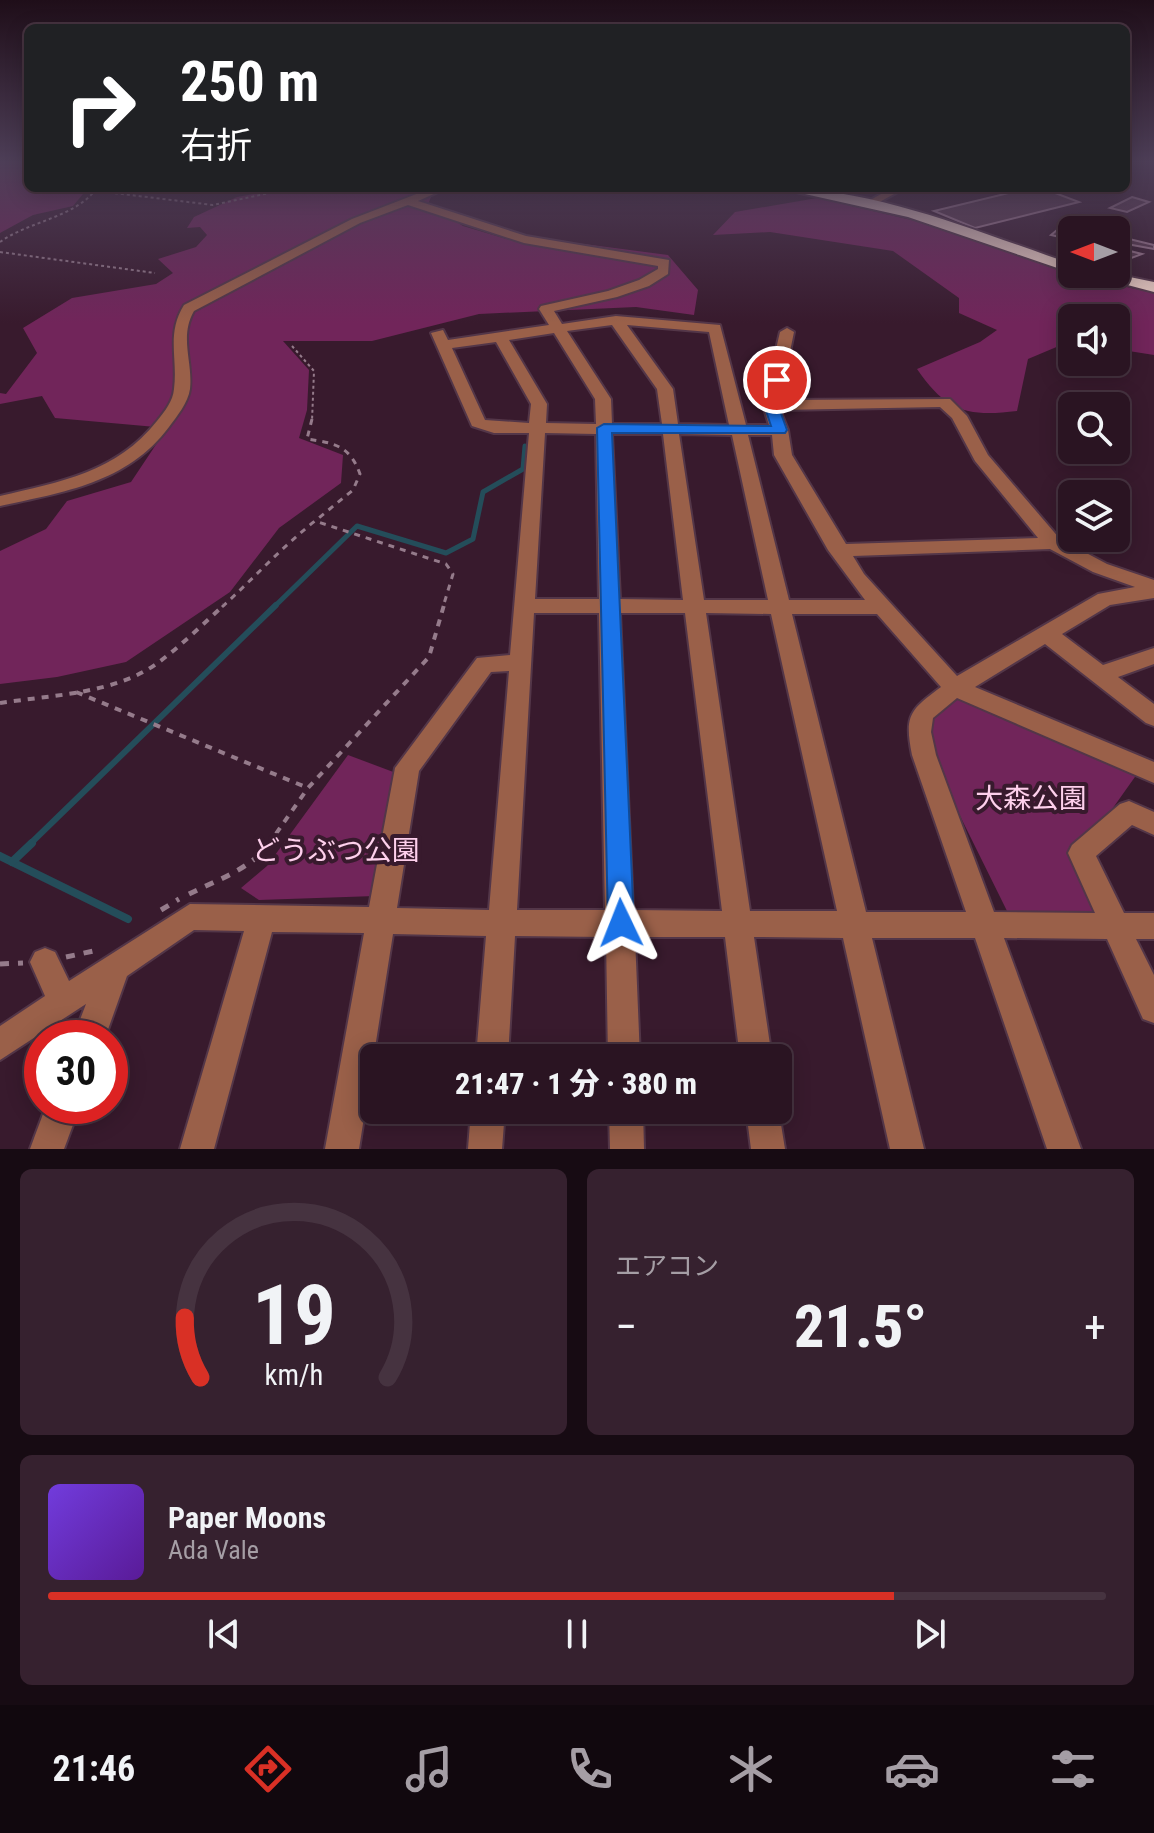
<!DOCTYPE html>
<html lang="ja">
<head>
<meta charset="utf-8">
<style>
	:root { --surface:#2a1422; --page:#36212f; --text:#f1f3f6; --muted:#a59ea5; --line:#463340; --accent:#d93025 }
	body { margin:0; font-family:"Roboto Condensed","Noto Sans JP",sans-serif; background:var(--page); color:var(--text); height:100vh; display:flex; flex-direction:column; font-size:30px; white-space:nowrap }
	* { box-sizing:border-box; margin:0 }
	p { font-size:26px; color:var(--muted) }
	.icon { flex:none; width:44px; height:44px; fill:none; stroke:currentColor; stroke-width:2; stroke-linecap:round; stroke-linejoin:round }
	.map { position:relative; height:1149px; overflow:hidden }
	.drawer { display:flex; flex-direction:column; gap:20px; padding:20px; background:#170b13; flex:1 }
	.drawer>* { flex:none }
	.guide { position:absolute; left:24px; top:24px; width:1106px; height:168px; border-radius:12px; box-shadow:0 4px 20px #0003,0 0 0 2px var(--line); background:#202124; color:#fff; overflow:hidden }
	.needle { width:52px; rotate:270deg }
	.tools { position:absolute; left:1058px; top:216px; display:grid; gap:16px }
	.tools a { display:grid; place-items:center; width:72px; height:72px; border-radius:12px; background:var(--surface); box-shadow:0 4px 20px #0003,0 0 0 2px var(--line); font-size:40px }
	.speed { position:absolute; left:24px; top:1020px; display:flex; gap:16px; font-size:40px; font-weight:700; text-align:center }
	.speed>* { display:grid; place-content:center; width:104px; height:104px; border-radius:50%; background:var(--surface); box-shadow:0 4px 20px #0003,0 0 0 2px var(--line); line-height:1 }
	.speed .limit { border:12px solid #d22; background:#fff; color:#111 }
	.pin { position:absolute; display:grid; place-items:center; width:68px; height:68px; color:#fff; margin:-34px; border:4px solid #fff; border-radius:50%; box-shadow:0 2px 8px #0007 }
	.me { position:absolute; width:88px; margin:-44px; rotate:358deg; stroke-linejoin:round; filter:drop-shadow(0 0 6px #0008) }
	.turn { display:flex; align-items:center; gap:28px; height:168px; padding:0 24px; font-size:36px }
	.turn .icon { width:104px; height:104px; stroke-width:2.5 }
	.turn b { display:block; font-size:56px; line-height:68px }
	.big { font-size:60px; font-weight:800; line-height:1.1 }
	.drawer .card { flex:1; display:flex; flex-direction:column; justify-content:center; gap:12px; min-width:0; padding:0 28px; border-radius:12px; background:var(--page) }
	.drawer .dial { align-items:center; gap:0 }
	.dial svg { height:208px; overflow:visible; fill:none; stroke:var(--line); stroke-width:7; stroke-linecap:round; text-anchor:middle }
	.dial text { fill:var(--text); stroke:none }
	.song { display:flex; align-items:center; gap:24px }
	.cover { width:96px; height:96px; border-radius:12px; background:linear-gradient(135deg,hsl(260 70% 55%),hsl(270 70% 35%)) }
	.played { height:8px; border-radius:4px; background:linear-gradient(90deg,var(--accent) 80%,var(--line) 80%) }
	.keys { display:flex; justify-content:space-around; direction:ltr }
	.heat { display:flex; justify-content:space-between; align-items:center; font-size:44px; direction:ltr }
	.drawer .tiles { flex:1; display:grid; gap:20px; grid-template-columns:1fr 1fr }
	.card:last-child { grid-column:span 2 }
	.trip { position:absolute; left:360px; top:1044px; width:432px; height:80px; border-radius:12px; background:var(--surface); box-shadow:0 4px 20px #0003,0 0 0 2px var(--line); font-weight:800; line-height:80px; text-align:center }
	.tabs { display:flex; height:128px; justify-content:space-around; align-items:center; background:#11080e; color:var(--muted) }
	.tabs .icon { width:56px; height:56px }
	.tabs .active { color:var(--accent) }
	.tabs b { font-size:36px; color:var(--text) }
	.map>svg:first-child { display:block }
</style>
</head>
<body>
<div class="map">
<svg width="1154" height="1149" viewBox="0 0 1154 1149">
	<rect width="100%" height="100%" fill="#381a2d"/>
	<!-- green -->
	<g fill="#71255a">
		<path d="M0 162H28V188H88L73 206 33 215 0 233Z"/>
		<path d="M287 188H435L428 204 463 226 510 240 584 244 668 255 698 290 694 315 636 307 479 314 372 341H283L309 370 307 410 299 438 343 455 341 483 279 528 230 592 126 662 57 677 0 684V551L46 529 67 501 131 482 167 428 55 418 42 396 0 404V393L6 394 37 353 23 328 72 298 156 284 173 273 158 259 196 247 207 235 200 227 187 228 194 217 237 197Z"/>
		<path d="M817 198 937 226 1077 276 1154 293V355L1116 349V318H1072V343H1066L1028 359 1017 411C969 417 946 412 917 369L980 342 997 330 959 313V298L893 251 770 232 713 235 735 212Z"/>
		<path d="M955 688 1142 767 1081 853 1093 913H1008L922 739V714Z"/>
		<path d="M348 755 396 773 375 896 259 900 241 888 267 866Z"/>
	</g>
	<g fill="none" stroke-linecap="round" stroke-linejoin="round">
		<!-- stream-far2 -->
		<path stroke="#244d5a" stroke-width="5" d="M274 607 357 526 446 553 473 539 483 492 523 469 525 446"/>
		<!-- stream-far1 -->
		<path stroke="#244d5a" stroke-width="6" d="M29 845 276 605"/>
		<!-- stream -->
		<g stroke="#244d5a" stroke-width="8">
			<path d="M0 856 128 919"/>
			<path d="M12 862 32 843"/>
		</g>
	</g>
	<!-- building -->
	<g fill="#59394d" stroke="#a27d93" stroke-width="2">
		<path d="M1029 188H1042L1079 202 975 228 934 211Z"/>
		<path d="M1132 197 1149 202 1127 212 1110 208Z"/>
		<path d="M1063 225 1086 230H1072V240L1051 235Z"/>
		<path d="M1121 237 1154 245V249L1116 242Z"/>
		<path d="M1118 248 1142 254 1126 260 1116 257Z"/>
	</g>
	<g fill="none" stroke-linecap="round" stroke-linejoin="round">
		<defs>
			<g id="minor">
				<path d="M432 188H447L418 201 526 236 669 260 668 274 649 286 617 297 554 311 562 324 616 316 720 325 746 425H769L763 405 780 332 787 328 794 332 780 400 950 399 967 416 988 455 1060 539 1107 564 1154 580V598L1110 605 1062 634 1103 665 1154 648V664L1118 677 1154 704V726L1146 723 1045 644 975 687 1154 762V783L957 698 933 718 931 732 936 755 994 912 1095 913 1068 853 1072 845 1120 804 1129 801 1154 812V835L1132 825 1096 856 1124 913H1154V939H1136L1154 975V1023L1143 1019 1107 939 1004 938 1081 1149H1047L975 938H872L924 1149H890L843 938 754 937 772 1058H740L725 937H635L640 1058H608L606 937 515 936 508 1058H476L486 936 393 934 359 1149H325L364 933 272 932 214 1149H180L244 931 194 930 127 976 105 1038H73L86 1004 0 1060V1026L45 996 30 962 35 952 45 948 55 952 69 981 190 904 369 907 395 768 477 658 510 655 529 433H494L472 426 431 333 443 330 448 340 549 325 539 309 541 306 608 291 639 280 658 269V266L524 243 408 205 360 223 194 311C179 337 193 362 190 389 188 403 177 416 169 427 127 483 64 492 0 506V496C60 482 117 472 157 421 165 411 173 401 174 389 178 358 166 334 184 305L352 219ZM612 325 657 389 662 424H612L611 399 567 331ZM627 325 709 332 729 425 678 424 673 389ZM554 333 595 399 596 424 546 423 547 404 509 340ZM496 342 531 404 529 423 485 420 452 348ZM940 407 952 418 975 461 1038 538 846 544 792 455 788 430 780 410ZM545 433 596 434 599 599H535ZM612 434H663L683 600 620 599ZM679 434 732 435 768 600H704ZM748 435H772L774 455 828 550 865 600H789ZM1050 549 1093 572 1135 587 1098 594 957 676 864 574 853 556ZM534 613H599L605 910H517ZM620 613H685L722 911 633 910ZM706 613 771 614 837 911H750ZM792 614H877L941 687C910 710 904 715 912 755L966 912H866ZM509 671 489 910 397 908 419 771 491 672Z"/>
				<path d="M892 188H905L874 205 865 203Z"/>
				<path d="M46 1106H80L64 1149H30Z"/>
				<path d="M778 1106 785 1149H751L746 1110H778Z"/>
				<path d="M471 1110H505L502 1149H468Z"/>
				<path d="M609 1110H643L644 1149H610Z"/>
			</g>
			<g id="highway">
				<path d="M778 188C876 188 980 233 1072 264V273L908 217Z"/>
				<path d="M1086 274H1115L1154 282V292Z"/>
			</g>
		</defs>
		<!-- minor casing -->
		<use href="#minor" stroke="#533648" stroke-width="4"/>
		<!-- highway casing -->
		<use href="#highway" stroke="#533648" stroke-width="4"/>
		<!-- path-far3 -->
		<g stroke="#957b8b" stroke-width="2" stroke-dasharray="3 3" stroke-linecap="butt">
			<path d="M97 191 213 205 293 188"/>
			<path d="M0 242C29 221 75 218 97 188"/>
			<path d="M0 252 155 273"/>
			<path d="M292 346 314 371 312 421"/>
		</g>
		<!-- path-far2 -->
		<g stroke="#957b8b" stroke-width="3" stroke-dasharray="6 6" stroke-linecap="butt">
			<path d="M312 419 307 439C335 443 350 446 360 474L353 490 315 521"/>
			<path d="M222 607C254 578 282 547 315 521L446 564 453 574 443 607"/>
		</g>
		<!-- path-far1 -->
		<g stroke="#957b8b" stroke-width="4" stroke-dasharray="7 7" stroke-linecap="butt">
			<path d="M76 692 308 788"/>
			<path d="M0 703C52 695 116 694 159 662 182 645 203 624 224 605"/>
			<path d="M268 845 308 788 429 657 444 605"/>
		</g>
		<!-- path -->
		<g stroke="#957b8b" stroke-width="5" stroke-dasharray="9 9" stroke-linecap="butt">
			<path d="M189 894C217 880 251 869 270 843"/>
			<path d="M161 910 179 899"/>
			<path d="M66 957 98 950"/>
			<path d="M0 964 23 963"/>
		</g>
		<!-- minor -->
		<use href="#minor" fill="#9a6049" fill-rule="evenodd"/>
		<!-- highway -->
		<use href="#highway" fill="#f1d3c7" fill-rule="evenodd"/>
	</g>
	<!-- sky -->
	<linearGradient id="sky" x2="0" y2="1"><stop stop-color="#1f0e19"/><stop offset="0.5" stop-color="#4d3e57"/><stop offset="1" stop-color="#4d3e57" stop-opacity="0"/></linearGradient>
	<rect width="1154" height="323" fill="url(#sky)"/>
	<!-- route -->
	<path fill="#1a73e8" stroke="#114b97" stroke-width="2" d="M777 376 784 380 778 405 787 430 785 433H612L634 923 630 931 621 935 612 931 608 923 597 428 604 424 771 426 764 405 770 380Z"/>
	<g text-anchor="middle" stroke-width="8" stroke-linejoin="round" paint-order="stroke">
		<!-- near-park labels -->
		<g font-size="28" fill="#fed0ec" stroke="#381a2d">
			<text x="1031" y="808">大森公園</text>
			<text x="336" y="860">どうぶつ公園</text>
		</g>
	</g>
</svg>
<div class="tools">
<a><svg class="needle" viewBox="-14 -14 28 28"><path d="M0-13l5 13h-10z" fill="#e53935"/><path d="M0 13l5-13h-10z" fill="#a59ea5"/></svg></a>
<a><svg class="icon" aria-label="sound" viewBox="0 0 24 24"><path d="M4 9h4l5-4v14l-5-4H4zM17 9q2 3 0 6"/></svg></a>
<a><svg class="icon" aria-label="search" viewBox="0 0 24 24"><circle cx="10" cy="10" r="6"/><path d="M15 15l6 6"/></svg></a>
<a><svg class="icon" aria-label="layers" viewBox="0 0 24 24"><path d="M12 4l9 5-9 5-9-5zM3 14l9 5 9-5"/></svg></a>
</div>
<div class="speed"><div class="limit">30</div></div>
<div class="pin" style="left:777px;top:380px;background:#d93025"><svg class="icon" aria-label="arrive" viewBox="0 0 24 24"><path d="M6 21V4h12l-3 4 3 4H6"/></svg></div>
<svg class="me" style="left:621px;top:923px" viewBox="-20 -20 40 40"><path d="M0-17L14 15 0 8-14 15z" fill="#1a73e8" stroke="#fff" stroke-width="4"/></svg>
<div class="trip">21:47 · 1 分 · 380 m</div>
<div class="guide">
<div class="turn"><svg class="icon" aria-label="right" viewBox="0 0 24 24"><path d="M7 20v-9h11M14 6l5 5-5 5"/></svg><div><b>250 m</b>右折</div></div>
</div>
</div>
<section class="drawer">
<div class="tiles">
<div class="card dial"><svg viewBox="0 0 100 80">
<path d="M14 69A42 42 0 1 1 86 69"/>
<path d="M14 69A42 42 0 0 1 8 46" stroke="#d93025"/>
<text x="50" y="56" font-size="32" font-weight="700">19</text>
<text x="50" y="72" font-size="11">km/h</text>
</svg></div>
<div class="card"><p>エアコン</p>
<div class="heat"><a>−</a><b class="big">21.5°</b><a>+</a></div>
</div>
<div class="card">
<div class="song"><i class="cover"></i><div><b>Paper Moons</b><p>Ada Vale</p></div></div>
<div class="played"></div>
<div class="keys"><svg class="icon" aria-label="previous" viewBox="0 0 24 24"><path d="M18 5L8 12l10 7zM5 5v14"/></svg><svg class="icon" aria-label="pause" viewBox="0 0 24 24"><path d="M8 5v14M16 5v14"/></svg><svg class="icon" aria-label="next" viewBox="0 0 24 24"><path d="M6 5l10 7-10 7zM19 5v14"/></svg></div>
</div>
</div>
</section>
<nav class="tabs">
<b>21:46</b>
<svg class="icon active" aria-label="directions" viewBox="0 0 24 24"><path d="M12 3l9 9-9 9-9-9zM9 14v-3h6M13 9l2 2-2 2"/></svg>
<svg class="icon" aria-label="music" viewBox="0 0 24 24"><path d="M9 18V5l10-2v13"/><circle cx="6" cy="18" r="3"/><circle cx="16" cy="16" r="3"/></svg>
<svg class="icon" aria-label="phone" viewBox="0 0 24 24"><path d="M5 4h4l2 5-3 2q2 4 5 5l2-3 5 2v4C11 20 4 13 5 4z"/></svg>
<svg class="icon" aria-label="climate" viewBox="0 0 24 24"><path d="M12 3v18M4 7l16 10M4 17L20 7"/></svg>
<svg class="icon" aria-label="car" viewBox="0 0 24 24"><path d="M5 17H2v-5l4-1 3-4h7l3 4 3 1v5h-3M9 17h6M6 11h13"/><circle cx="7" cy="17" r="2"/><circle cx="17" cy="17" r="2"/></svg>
<svg class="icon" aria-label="filters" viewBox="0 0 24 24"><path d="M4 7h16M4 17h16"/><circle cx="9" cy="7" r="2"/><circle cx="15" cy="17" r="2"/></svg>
</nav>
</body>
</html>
